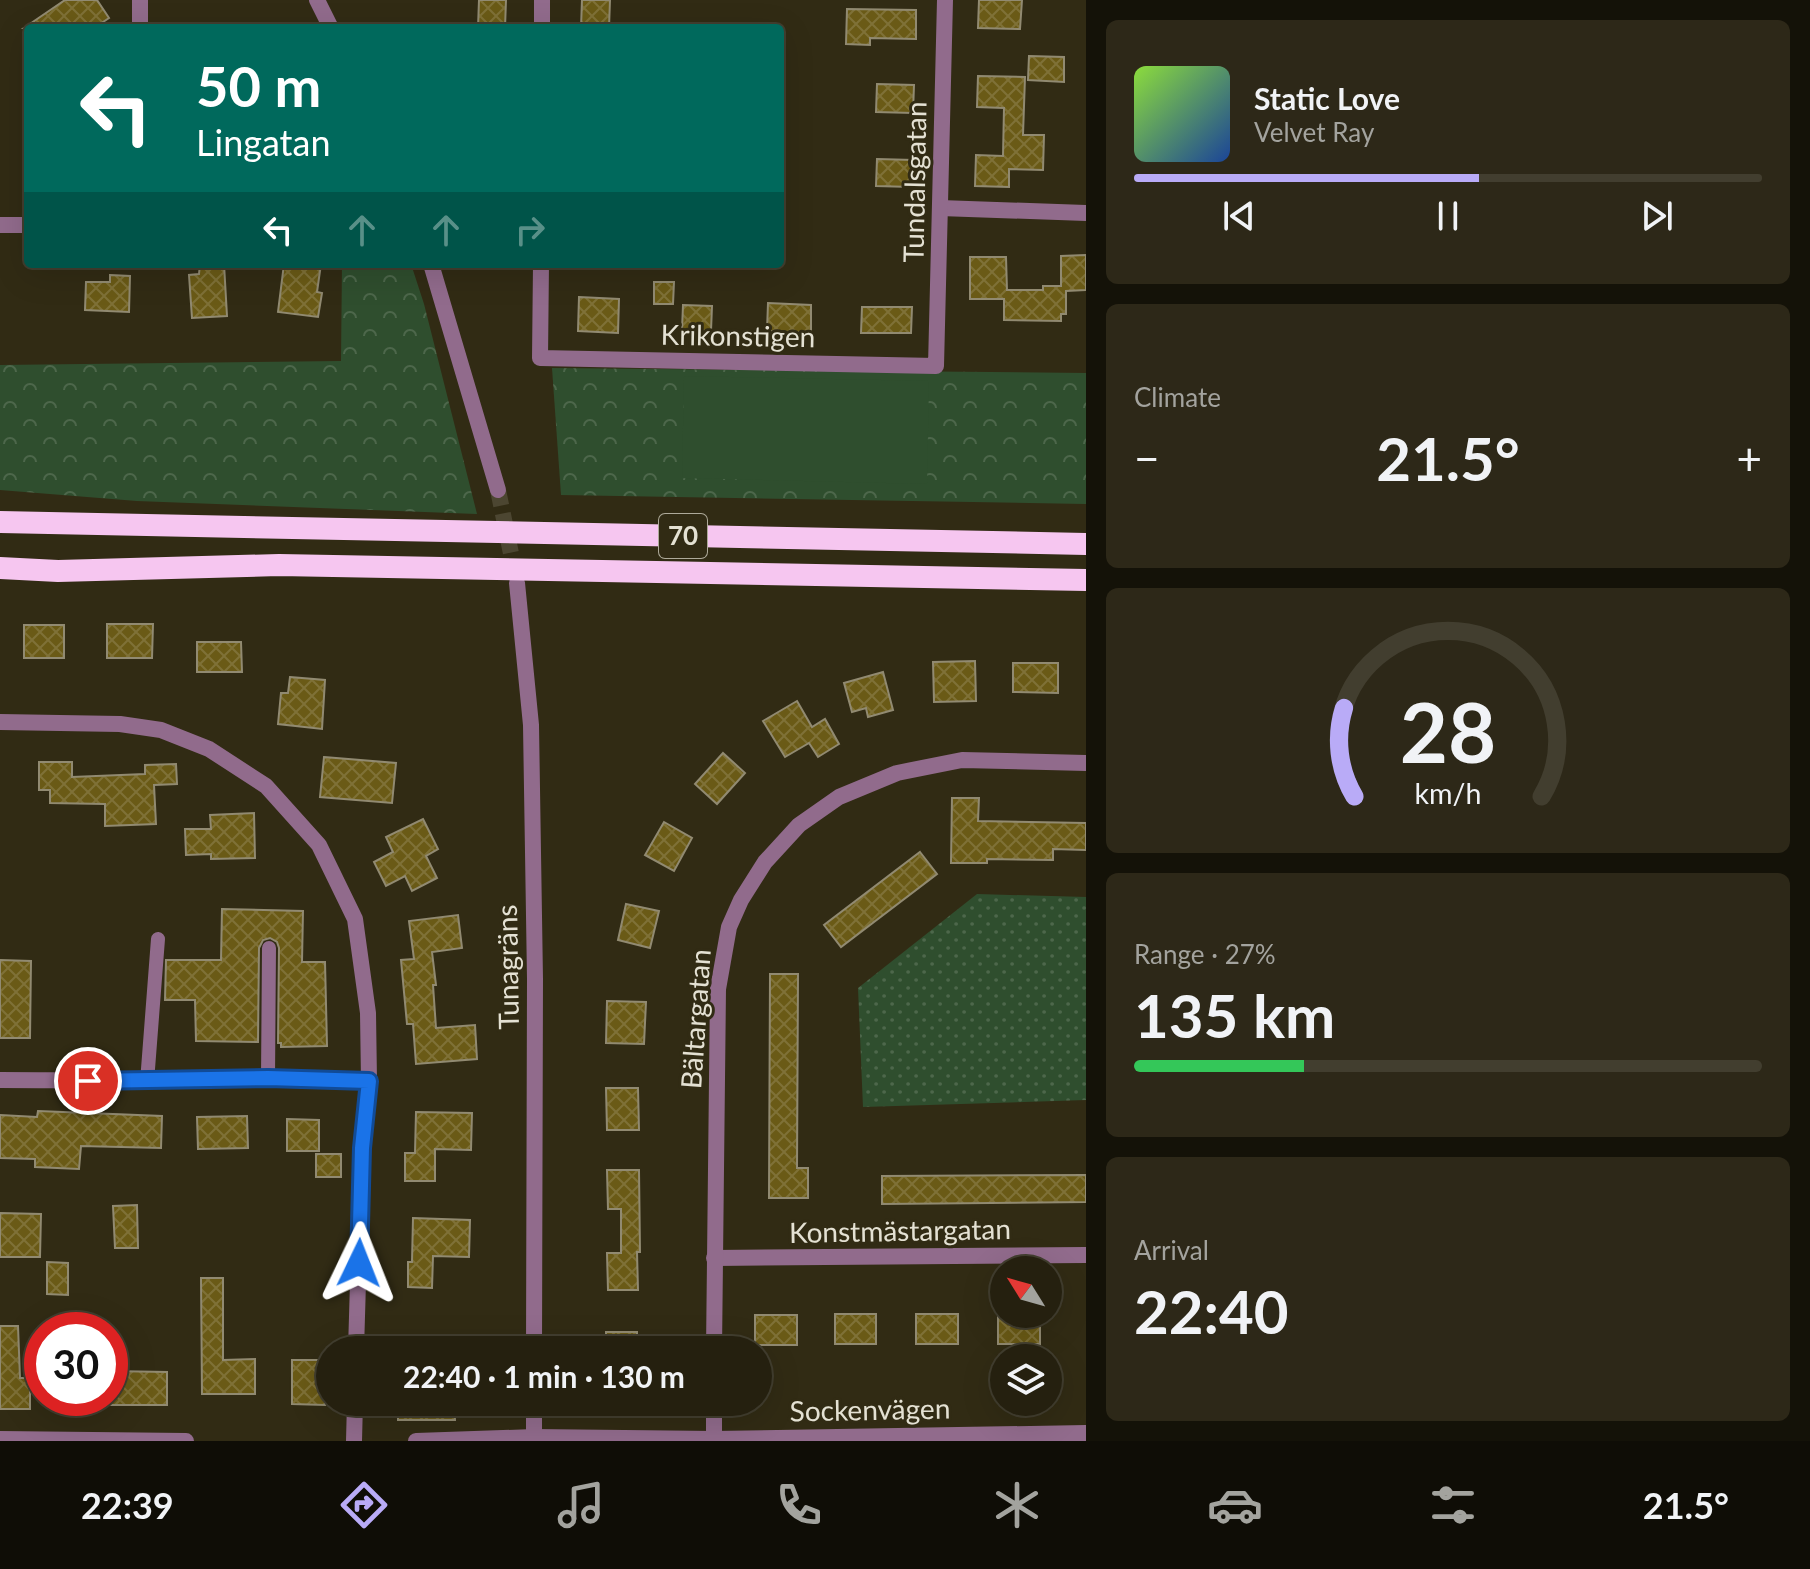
<!DOCTYPE html>
<html lang="en">
<head>
<meta charset="utf-8">
<style>
	:root { --surface:#25200f; --page:#2d2818; --text:#f1f3f6; --muted:#a3a39e; --line:#423e2f; --accent:#b9abf7 }
	body { margin:0; font-family:Lato,sans-serif; background:var(--page); color:var(--text); height:100vh; display:flex; flex-direction:column; font-size:30px; white-space:nowrap }
	* { box-sizing:border-box; margin:0 }
	p { font-size:26px; color:var(--muted) }
	.icon { flex:none; width:44px; height:44px; fill:none; stroke:currentColor; stroke-width:2; stroke-linecap:round; stroke-linejoin:round }
	.map { position:relative; flex:1; overflow:hidden }
	.details { display:flex; flex-direction:column; gap:20px; padding:20px; background:#141208; width:724px }
	.details>* { flex:none }
	.top-card { position:absolute; left:24px; top:24px; width:760px; height:244px; border-radius:8px; box-shadow:0 8px 32px #0002,0 0 0 2px var(--line); background:#00695c; color:#fff; overflow:hidden }
	.needle { width:52px; rotate:307deg }
	.buttons { position:absolute; left:990px; top:1256px; display:grid; gap:16px }
	.buttons a { display:grid; place-items:center; width:72px; height:72px; border-radius:50%; background:var(--surface); box-shadow:0 8px 32px #0002,0 0 0 2px var(--line); font-size:40px }
	.speed { position:absolute; left:24px; top:1312px; display:flex; gap:16px; font-size:40px; font-weight:700; text-align:center }
	.speed>* { display:grid; place-content:center; width:104px; height:104px; border-radius:50%; background:var(--surface); box-shadow:0 8px 32px #0002,0 0 0 2px var(--line); line-height:1 }
	.speed .limit { border:12px solid #d22; background:#fff; color:#111 }
	.pin { position:absolute; display:grid; place-items:center; width:68px; height:68px; color:#fff; margin:-34px; border:4px solid #fff; border-radius:50%; box-shadow:0 2px 8px #0007 }
	.me { position:absolute; width:88px; margin:-44px; rotate:2deg; stroke-linejoin:round; filter:drop-shadow(0 0 6px #0008) }
	.turn { display:flex; align-items:center; gap:28px; height:168px; padding:0 40px; font-size:36px }
	.turn .icon { width:104px; height:104px; stroke-width:2.5 }
	.turn b { display:block; font-size:56px; line-height:68px }
	.lanes { display:flex; align-items:center; height:76px; padding:0 40px; background:#0003; justify-content:center; gap:40px; direction:ltr }
	.lanes .off { opacity:.35 }
	.big { font-size:60px; font-weight:700; line-height:1.1 }
	.details .widget { flex:1; display:flex; flex-direction:column; justify-content:center; gap:12px; min-width:0; padding:0 28px; border-radius:12px; background:var(--page) }
	.details .dial { align-items:center; gap:0 }
	.dial svg { height:208px; overflow:visible; fill:none; stroke:var(--line); stroke-width:7; stroke-linecap:round; text-anchor:middle }
	.dial text { fill:var(--text); stroke:none }
	.song { display:flex; align-items:center; gap:24px }
	.cover { width:96px; height:96px; border-radius:12px; background:linear-gradient(135deg,hsl(90 70% 55%),hsl(220 70% 35%)) }
	.played { height:8px; border-radius:4px; background:linear-gradient(90deg,var(--accent) 55%,var(--line) 55%) }
	.keys { display:flex; justify-content:space-around; direction:ltr }
	.heat { display:flex; justify-content:space-between; align-items:center; font-size:44px; direction:ltr }
	.charge { height:12px; border-radius:6px; background:linear-gradient(90deg,#34c759 27%,var(--line) 0) }
	.trip { position:absolute; left:316px; top:1336px; width:456px; height:80px; border-radius:40px; background:var(--surface); box-shadow:0 8px 32px #0002,0 0 0 2px var(--line); font-weight:700; line-height:80px; text-align:center }
	.tabs { display:flex; height:128px; justify-content:space-around; align-items:center; background:#0f0d06; color:var(--muted) }
	.tabs .icon { width:56px; height:56px }
	.tabs .active { color:var(--accent) }
	.tabs b { font-size:36px; color:var(--text) }
	main { display:flex; flex:1; min-height:0 }
	.map>svg:first-child { display:block }
</style>
</head>
<body>
<main>
<div class="map">
<svg width="1086" height="1441" viewBox="0 0 1086 1441">
	<defs>
		<pattern id="grass-dots" width="8" height="8" patternUnits="userSpaceOnUse" patternTransform="scale(2)"><rect width="8" height="8" fill="#2f4e2e"/><path d="M2 2h.1M6 6h.1" fill="none" stroke="#4d674b" stroke-width="1.8" stroke-linecap="round"/></pattern>
		<pattern id="forest-crowns" width="20" height="18" patternUnits="userSpaceOnUse" patternTransform="scale(2)"><rect width="20" height="18" fill="#2f4e2e"/><path d="M2 6a3 3 0 1 1 6 0M12 15a3 3 0 1 1 6 0" fill="none" stroke="#4d674b"/></pattern>
		<pattern id="building-cross-hatch" width="8" height="8" patternUnits="userSpaceOnUse" patternTransform="scale(2)"><rect width="8" height="8" fill="#6a5a16"/><path d="M0 0l8 8M0 8l8-8" fill="none" stroke="#7f7137"/></pattern>
	</defs>
	<rect width="100%" height="100%" fill="#312b14"/>
	<!-- grass -->
	<path fill="url(#grass-dots)" d="M977 894 1086 897V1100L863 1107 858 988Z"/>
	<!-- forest -->
	<g fill="url(#forest-crowns)">
		<path d="M342 264H411L424 304 477 514 137 501 0 490V365L341 361Z"/>
		<path d="M552 368 1086 373V504L561 495Z"/>
	</g>
	<!-- garden -->
	<path fill="#2f4e2e" d="M684 376 929 381 927 484 682 478Z"/>
	<!-- building -->
	<g fill="url(#building-cross-hatch)" stroke="#918a71" stroke-width="2">
		<path d="M65 0H97L109 18 94 28H24Z"/>
		<path d="M479 0H506L505 28H478Z"/>
		<path d="M582 0H610L609 28H581Z"/>
		<path d="M979 0H1022L1020 29 978 28Z"/>
		<path d="M847 9 916 10V39L870 38V45L846 44Z"/>
		<path d="M1029 56 1064 57V82L1028 80Z"/>
		<path d="M978 76 1025 77 1023 135H1044L1043 170 1009 169V187L975 186 976 155 1003 156 1004 108 977 107Z"/>
		<path d="M877 84 914 85 913 113 876 112Z"/>
		<path d="M877 159 913 160 912 187 876 186Z"/>
		<path d="M1086 255V290L1066 291V314H1061V321L1004 320V299H970V257H1006L1007 290H1043V286H1061V256Z"/>
		<path d="M200 264H224L227 316 192 318 189 275 199 274Z"/>
		<path d="M284 264H321L317 292 322 293 318 317 278 312Z"/>
		<path d="M110 275 130 276 129 312 85 310 86 282H110Z"/>
		<path d="M654 282H674L673 304H654Z"/>
		<path d="M579 297 619 299 618 333 578 331Z"/>
		<path d="M768 303 811 305V333L767 331Z"/>
		<path d="M683 305 712 306 711 331 682 330Z"/>
		<path d="M862 307H912L911 333H861Z"/>
		<path d="M107 624H153L152 658H107Z"/>
		<rect x="24" y="625" width="40" height="33"/>
		<path d="M197 642H241L242 672H197Z"/>
		<path d="M975 661 976 701 934 702 933 662Z"/>
		<path d="M1013 663H1058V693L1013 692Z"/>
		<path d="M883 672 893 710 868 717 866 708 852 712 844 683Z"/>
		<path d="M290 677 325 680 322 729 278 724 281 693H288Z"/>
		<path d="M797 701 812 727 825 719 839 744 818 757 809 743 785 757 763 721Z"/>
		<path d="M723 753 745 773 717 804 695 784Z"/>
		<path d="M324 757 396 763 392 803 320 797Z"/>
		<path d="M39 762H72V777L145 774V765L176 764 177 784 154 785 156 824 105 826V804L50 803V790H39Z"/>
		<path d="M952 798H979L978 821 1086 823V850L1053 849V860L987 859V863H951Z"/>
		<path d="M254 813 255 858 211 859V854L186 855 185 829H211L210 815Z"/>
		<path d="M423 819 438 849 426 856 437 878 412 891 405 876 386 886 374 862 393 852 386 837Z"/>
		<path d="M664 822 692 838 674 871 645 855Z"/>
		<path d="M920 852 937 874 841 947 824 925Z"/>
		<path d="M626 904 659 911 650 948 618 940Z"/>
		<path d="M222 909 303 911 302 962H325L327 1046 281 1047V1043H278L279 948 277 942 270 938 263 940 259 948 258 1042 196 1041 195 1000H165L166 960H221Z"/>
		<path d="M458 915 462 948 432 952 436 985H433L436 1028 475 1025 477 1059 416 1064 413 1024H407L401 960 414 959 409 921Z"/>
		<path d="M0 960 31 961 30 1038H0Z"/>
		<path d="M770 974H798L797 1168H808V1198H769Z"/>
		<path d="M607 1001 646 1002 644 1044 606 1043Z"/>
		<path d="M606 1088H638L639 1130H607Z"/>
		<path d="M38 1111 162 1116 161 1148 81 1146 79 1169 35 1167V1159L0 1158V1115L37 1117Z"/>
		<path d="M416 1112 472 1113 471 1150 435 1149V1181H405V1153H415Z"/>
		<path d="M247 1116 248 1148 198 1149 197 1117Z"/>
		<path d="M287 1119 319 1120V1151H287Z"/>
		<rect x="316" y="1154" width="25" height="23"/>
		<path d="M607 1170H639L640 1252H637L638 1290H608L607 1253H621V1209H608Z"/>
		<path d="M1086 1175V1202L882 1204V1176Z"/>
		<path d="M137 1205 138 1248H115L113 1206Z"/>
		<path d="M0 1213 41 1214 40 1257H0Z"/>
		<path d="M413 1218 470 1220 469 1257 433 1256 432 1288 408 1287V1262H412Z"/>
		<path d="M47 1262 68 1263V1295L47 1294Z"/>
		<path d="M201 1278H223V1360L255 1359V1394H202Z"/>
		<rect x="835" y="1314" width="41" height="30"/>
		<rect x="916" y="1314" width="42" height="30"/>
		<rect x="998" y="1314" width="42" height="30"/>
		<rect x="755" y="1315" width="42" height="30"/>
		<path d="M0 1326H18L20 1378H30V1409H0Z"/>
		<rect x="606" y="1332" width="31" height="18"/>
		<path d="M292 1360H326L325 1405 292 1404Z"/>
		<path d="M110 1371 167 1372V1405H110Z"/>
		<path d="M398 1402H454L455 1420H398Z"/>
	</g>
	<g fill="none" stroke-linecap="round" stroke-linejoin="round">
		<!-- minor-tunnel -->
		<path stroke="#4c4631" stroke-width="16" stroke-dasharray="16 8" stroke-linecap="butt" d="M498 490 516 578"/>
		<!-- service -->
		<g stroke="#916b8c" stroke-width="14">
			<path d="M268 1078 269 948"/>
			<path d="M147 1082 158 939"/>
		</g>
		<!-- minor -->
		<g stroke="#916b8c" stroke-width="16">
			<path d="M140 0V28"/>
			<path d="M317 0 331 28"/>
			<path d="M542 28V0"/>
			<path d="M940 208 1086 213"/>
			<path d="M0 225H28"/>
			<path d="M431 264 498 490"/>
			<path d="M541 264 540 358 936 366 945 0"/>
			<path d="M517 583 531 725 535 979 534 1350"/>
			<path d="M0 722 120 724 161 730 209 749 266 786 319 845 355 919 368 1013 369 1081 362 1148 356 1350"/>
			<path d="M0 1080C123 1081 246 1077 369 1081"/>
			<path d="M714 1258 1086 1255"/>
			<path d="M714 1350 718 989 729 927 741 900 765 862 799 825 839 797 897 773 962 760 1086 763"/>
			<path d="M0 1439 186 1441"/>
			<path d="M714 1439V1402"/>
			<path d="M354 1441 355 1402"/>
			<path d="M416 1441 534 1437 714 1439 1086 1433"/>
			<path d="M534 1441V1402"/>
		</g>
		<!-- trunk -->
		<g stroke="#f6c6f0" stroke-width="22">
			<path d="M0 522 1086 544"/>
			<path d="M0 568 58 571 279 565 1086 580"/>
		</g>
	</g>
	<g fill="none" stroke-linecap="round" stroke-linejoin="round">
		<defs>
			<path id="route" d="M88 1081 268 1078 369 1081 362 1148 359 1263"/>
		</defs>
		<!-- route casing -->
		<use href="#route" stroke="#114b97" stroke-width="20"/>
		<!-- route -->
		<use href="#route" stroke="#1a73e8" stroke-width="14"/>
	</g>
	<g text-anchor="middle" stroke-width="6" stroke-linejoin="round" paint-order="stroke">
		<!-- shield labels -->
		<rect fill="#312b14" stroke="#aeaa9a" stroke-width="2" x="659" y="514" width="48" height="44" rx="6"/>
		<g font-size="26" font-weight="bold" fill="#e4e1d3">
			<text x="683" y="545">70</text>
		</g>
		<!-- street labels -->
		<g font-size="28" fill="#e4e1d3" stroke="#312b14">
			<text transform="translate(915 182) rotate(-89)" y="10">Tundalsgatan</text>
			<text transform="translate(738 336) rotate(1)" y="10">Krikonstigen</text>
			<text transform="translate(508 967) rotate(-91)" y="10">Tunagräns</text>
			<text transform="translate(696 1019) rotate(-86)" y="10">Bältargatan</text>
			<text transform="translate(900 1231) rotate(-1)" y="10">Konstmästargatan</text>
			<text transform="translate(870 1410) rotate(-1)" y="10">Sockenvägen</text>
		</g>
	</g>
</svg>
<div class="buttons">
<a><svg class="needle" viewBox="-14 -14 28 28"><path d="M0-13l5 13h-10z" fill="#e53935"/><path d="M0 13l5-13h-10z" fill="#a3a39e"/></svg></a>
<a><svg class="icon" aria-label="layers" viewBox="0 0 24 24"><path d="M12 4l9 5-9 5-9-5zM3 14l9 5 9-5"/></svg></a>
</div>
<div class="speed"><div class="limit">30</div></div>
<div class="pin" style="left:88px;top:1081px;background:#d93025"><svg class="icon" aria-label="arrive" viewBox="0 0 24 24"><path d="M6 21V4h12l-3 4 3 4H6"/></svg></div>
<svg class="me" style="left:359px;top:1263px" viewBox="-20 -20 40 40"><path d="M0-17L14 15 0 8-14 15z" fill="#1a73e8" stroke="#fff" stroke-width="4"/></svg>
<div class="trip">22:40 · 1 min · 130 m</div>
<div class="top-card">
<div class="turn"><svg class="icon" aria-label="left" viewBox="0 0 24 24"><path d="M17 20v-9H6M10 6l-5 5 5 5"/></svg><div><b>50 m</b>Lingatan</div></div>
<div class="lanes"><svg class="icon" aria-label="left" viewBox="0 0 24 24"><path d="M17 20v-9H6M10 6l-5 5 5 5"/></svg><svg class="icon off" aria-label="ahead" viewBox="0 0 24 24"><path d="M12 20V5M6 11l6-6 6 6"/></svg><svg class="icon off" aria-label="ahead" viewBox="0 0 24 24"><path d="M12 20V5M6 11l6-6 6 6"/></svg><svg class="icon off" aria-label="right" viewBox="0 0 24 24"><path d="M7 20v-9h11M14 6l5 5-5 5"/></svg></div>
</div>
</div>
<section class="details">
<div class="widget">
<div class="song"><i class="cover"></i><div><b>Static Love</b><p>Velvet Ray</p></div></div>
<div class="played"></div>
<div class="keys"><svg class="icon" aria-label="previous" viewBox="0 0 24 24"><path d="M18 5L8 12l10 7zM5 5v14"/></svg><svg class="icon" aria-label="pause" viewBox="0 0 24 24"><path d="M8 5v14M16 5v14"/></svg><svg class="icon" aria-label="next" viewBox="0 0 24 24"><path d="M6 5l10 7-10 7zM19 5v14"/></svg></div>
</div>
<div class="widget"><p>Climate</p>
<div class="heat"><a>−</a><b class="big">21.5°</b><a>+</a></div>
</div>
<div class="widget dial"><svg viewBox="0 0 100 80">
<path d="M14 69A42 42 0 1 1 86 69"/>
<path d="M14 69A42 42 0 0 1 10 35" stroke="#b9abf7"/>
<text x="50" y="56" font-size="32" font-weight="700">28</text>
<text x="50" y="72" font-size="11">km/h</text>
</svg></div>
<div class="widget"><p>Range · 27%</p><b class="big">135 km</b><div class="charge"></div></div>
<div class="widget"><p>Arrival</p><b class="big">22:40</b></div>
</section>
</main>
<nav class="tabs">
<b>22:39</b>
<svg class="icon active" aria-label="directions" viewBox="0 0 24 24"><path d="M12 3l9 9-9 9-9-9zM9 14v-3h6M13 9l2 2-2 2"/></svg>
<svg class="icon" aria-label="music" viewBox="0 0 24 24"><path d="M9 18V5l10-2v13"/><circle cx="6" cy="18" r="3"/><circle cx="16" cy="16" r="3"/></svg>
<svg class="icon" aria-label="phone" viewBox="0 0 24 24"><path d="M5 4h4l2 5-3 2q2 4 5 5l2-3 5 2v4C11 20 4 13 5 4z"/></svg>
<svg class="icon" aria-label="climate" viewBox="0 0 24 24"><path d="M12 3v18M4 7l16 10M4 17L20 7"/></svg>
<svg class="icon" aria-label="car" viewBox="0 0 24 24"><path d="M5 17H2v-5l4-1 3-4h7l3 4 3 1v5h-3M9 17h6M6 11h13"/><circle cx="7" cy="17" r="2"/><circle cx="17" cy="17" r="2"/></svg>
<svg class="icon" aria-label="filters" viewBox="0 0 24 24"><path d="M4 7h16M4 17h16"/><circle cx="9" cy="7" r="2"/><circle cx="15" cy="17" r="2"/></svg>
<b>21.5°</b>
</nav>
</body>
</html>
